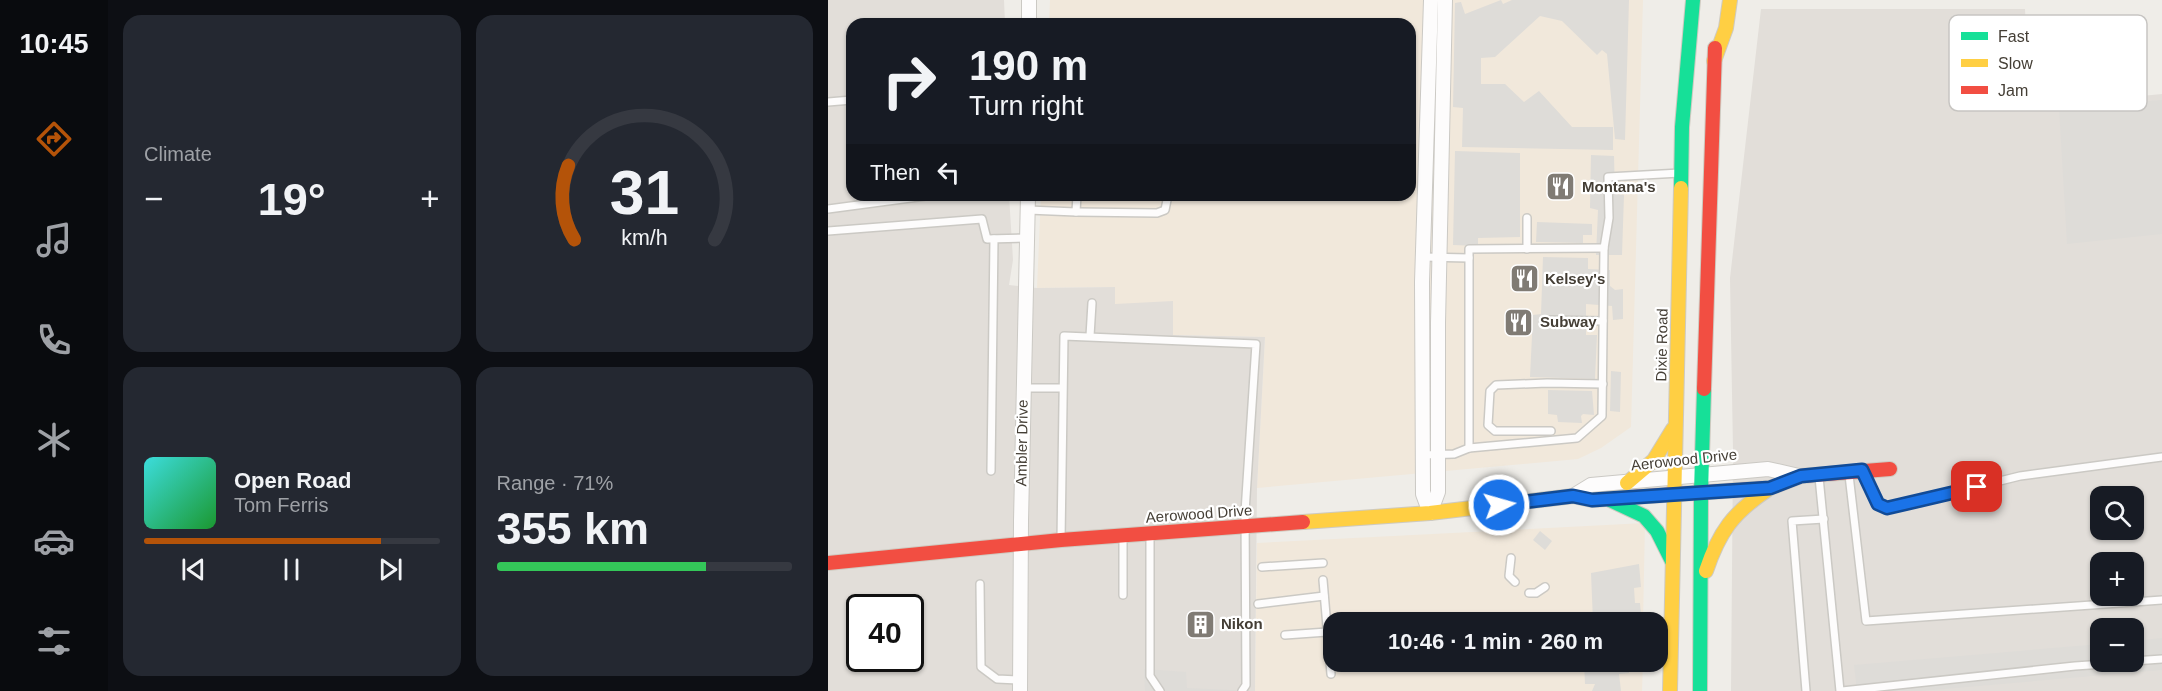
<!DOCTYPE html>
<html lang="en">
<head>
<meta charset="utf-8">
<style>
	:root { --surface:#171b24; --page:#242831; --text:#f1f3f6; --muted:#9ea1a6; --line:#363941; --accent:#b45309 }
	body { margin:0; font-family:Arial,sans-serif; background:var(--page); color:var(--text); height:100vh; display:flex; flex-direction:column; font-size:22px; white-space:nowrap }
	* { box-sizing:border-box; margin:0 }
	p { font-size:20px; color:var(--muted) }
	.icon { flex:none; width:33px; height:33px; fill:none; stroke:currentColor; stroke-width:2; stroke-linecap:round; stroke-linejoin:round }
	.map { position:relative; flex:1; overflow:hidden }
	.side { display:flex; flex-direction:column; gap:15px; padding:15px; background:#0d0f14; width:720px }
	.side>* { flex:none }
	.banner { position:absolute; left:18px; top:18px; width:570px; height:183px; border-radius:18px; box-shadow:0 2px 4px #0004; background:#171b24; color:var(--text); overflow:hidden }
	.fabs { position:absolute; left:1262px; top:486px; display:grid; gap:12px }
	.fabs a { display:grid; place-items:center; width:54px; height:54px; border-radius:12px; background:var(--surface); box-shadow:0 2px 4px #0004; font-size:30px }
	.speed { position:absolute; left:18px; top:594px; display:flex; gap:12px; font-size:30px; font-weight:700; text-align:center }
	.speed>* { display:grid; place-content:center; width:78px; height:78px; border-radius:50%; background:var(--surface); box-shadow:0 2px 4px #0004; line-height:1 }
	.speed .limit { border:3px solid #111; border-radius:9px; background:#fff; color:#111 }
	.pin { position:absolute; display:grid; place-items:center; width:51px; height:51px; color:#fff; margin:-26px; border-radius:12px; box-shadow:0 3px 9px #0006 }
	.me { position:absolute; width:66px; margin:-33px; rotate:84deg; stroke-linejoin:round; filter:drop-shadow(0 0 4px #0008) }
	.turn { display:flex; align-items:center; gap:21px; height:126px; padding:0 24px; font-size:27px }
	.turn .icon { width:78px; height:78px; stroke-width:2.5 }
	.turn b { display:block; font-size:42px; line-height:51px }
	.then { display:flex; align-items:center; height:57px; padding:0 24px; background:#0003; gap:12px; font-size:22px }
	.big { font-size:45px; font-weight:800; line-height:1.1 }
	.side .tile { flex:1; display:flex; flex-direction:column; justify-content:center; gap:9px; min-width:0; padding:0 21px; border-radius:18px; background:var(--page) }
	.side .dial { align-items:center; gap:0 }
	.dial svg { height:156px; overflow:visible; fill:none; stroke:var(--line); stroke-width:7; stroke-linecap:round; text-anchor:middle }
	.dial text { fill:var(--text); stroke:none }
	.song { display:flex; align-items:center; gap:18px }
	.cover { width:72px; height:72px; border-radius:9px; background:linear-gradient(135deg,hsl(180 70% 55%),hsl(130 70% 35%)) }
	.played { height:6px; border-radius:3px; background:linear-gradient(90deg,var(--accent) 80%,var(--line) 80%) }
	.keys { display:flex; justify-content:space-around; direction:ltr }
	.heat { display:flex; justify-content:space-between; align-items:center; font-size:33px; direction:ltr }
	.charge { height:9px; border-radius:4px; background:linear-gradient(90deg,#34c759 71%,var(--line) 0) }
	.side .tiles { flex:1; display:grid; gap:15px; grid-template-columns:repeat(2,1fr) }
	.trip { position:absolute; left:495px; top:612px; width:345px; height:60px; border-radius:18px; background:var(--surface); box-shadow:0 2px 4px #0004; font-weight:800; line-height:60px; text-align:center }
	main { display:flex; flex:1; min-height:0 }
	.tabs { display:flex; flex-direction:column; width:108px; justify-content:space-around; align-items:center; background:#090b0e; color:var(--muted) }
	.tabs .icon { width:42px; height:42px }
	.tabs .selected { color:var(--accent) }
	.tabs b { font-size:27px; color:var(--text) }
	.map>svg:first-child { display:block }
</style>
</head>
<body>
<main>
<nav class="tabs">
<b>10:45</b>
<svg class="icon selected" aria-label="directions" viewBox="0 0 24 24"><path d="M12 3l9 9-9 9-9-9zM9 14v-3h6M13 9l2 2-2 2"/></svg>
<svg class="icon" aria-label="music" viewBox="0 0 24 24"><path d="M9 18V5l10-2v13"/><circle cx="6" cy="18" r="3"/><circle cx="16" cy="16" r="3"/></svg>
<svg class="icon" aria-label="phone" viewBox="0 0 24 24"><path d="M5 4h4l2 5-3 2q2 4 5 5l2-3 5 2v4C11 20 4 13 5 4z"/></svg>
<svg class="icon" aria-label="climate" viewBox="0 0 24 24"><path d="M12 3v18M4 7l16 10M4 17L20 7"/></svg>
<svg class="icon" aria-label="car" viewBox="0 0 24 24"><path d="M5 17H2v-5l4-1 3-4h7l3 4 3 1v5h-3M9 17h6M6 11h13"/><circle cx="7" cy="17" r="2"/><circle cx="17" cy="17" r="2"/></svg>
<svg class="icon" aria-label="filters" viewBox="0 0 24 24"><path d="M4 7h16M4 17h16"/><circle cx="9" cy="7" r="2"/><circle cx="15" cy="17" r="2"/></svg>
</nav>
<section class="side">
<div class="tiles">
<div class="tile"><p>Climate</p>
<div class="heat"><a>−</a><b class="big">19°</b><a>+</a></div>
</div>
<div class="tile dial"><svg viewBox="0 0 100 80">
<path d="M14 69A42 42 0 1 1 86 69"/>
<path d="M14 69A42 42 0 0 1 11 31" stroke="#b45309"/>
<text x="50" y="56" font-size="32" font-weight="700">31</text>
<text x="50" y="72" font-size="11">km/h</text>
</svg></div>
<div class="tile">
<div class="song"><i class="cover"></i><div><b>Open Road</b><p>Tom Ferris</p></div></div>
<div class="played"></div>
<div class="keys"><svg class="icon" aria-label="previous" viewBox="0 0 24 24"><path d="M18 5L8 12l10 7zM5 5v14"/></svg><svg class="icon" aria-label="pause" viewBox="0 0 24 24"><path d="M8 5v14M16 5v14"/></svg><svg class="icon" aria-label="next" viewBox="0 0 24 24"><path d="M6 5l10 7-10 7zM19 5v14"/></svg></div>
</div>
<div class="tile"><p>Range · 71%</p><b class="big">355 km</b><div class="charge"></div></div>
</div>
</section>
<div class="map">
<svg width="1334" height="691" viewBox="0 0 1334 691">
	<rect width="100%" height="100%" fill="#efede8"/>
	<!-- commercial -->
	<g fill="#f1e8db">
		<path d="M222 0H815L803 427 773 448 750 459 429 488 437 337 345 335 286 304 287 287 209 288 213 195H582V24H221Z"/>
		<path d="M817 523 815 622H506V662H815L814 691H427L429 543Z"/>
	</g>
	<!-- industrial -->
	<g fill="#e2ded9" fill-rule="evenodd">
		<path d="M0 0H176L177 24H24V195H181L185 260 181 285 209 288 287 287V304L345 301V335L437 337 429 488 427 691H0ZM32 608H82V658H32Z"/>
		<path d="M933 9H1197L1202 107 1334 94V691H903L905 451 902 278ZM1272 496H1305V530H1272ZM1272 562H1305V596H1272ZM1272 628H1305V662H1272Z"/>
	</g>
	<!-- parking -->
	<g fill="#dedcd8">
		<path d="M673 0 675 4 684 0H801L797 140 787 139 779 54 774 50 769 55 734 21 712 16 667 57 653 58V84H677L696 102 711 91 744 127H785V150L634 147 635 108 625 107 627 3 633 2 637 14Z"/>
		<path d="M1334 100V234L1239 244 1231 108Z"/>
		<path d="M627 151 692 153V237L650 238V246L625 245Z"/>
		<path d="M763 155 786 156 787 194 796 195 794 255H768L770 210 762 208Z"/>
		<path d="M709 222 764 224V235H755V243L708 242Z"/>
		<path d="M715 257 760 258V269L782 270V286L787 290 795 289V319L785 320 784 306 758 304V335H769L767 379 702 377 705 315 713 314Z"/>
		<path d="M783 371 793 372 792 412 782 411Z"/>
		<path d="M720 390 764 391 766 415 755 414 753 416 754 423 730 422 729 415 720 414Z"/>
		<path d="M712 531 724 541 717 550 705 540Z"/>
		<path d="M811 564 813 587 806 588 807 603H812L813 614H815V622H765L763 573Z"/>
		<path d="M1334 638V670L1093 691H1029L1026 665 1272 644V662H1305V641Z"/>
		<path d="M756 662H800L801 673 791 674 793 691H764L767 684H757Z"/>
		<path d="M316 669 358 672 359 688 424 691H317Z"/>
	</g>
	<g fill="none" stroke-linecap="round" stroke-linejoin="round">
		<defs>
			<g id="lane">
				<path d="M0 102 24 100"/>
				<path d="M0 209 105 195"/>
				<path d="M200 210 248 212 249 195"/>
				<path d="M248 212 329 213 337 210 340 195"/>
				<path d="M0 231 154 219 159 239 199 238"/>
				<path d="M699 249V218"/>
				<path d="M595 257 641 258V249L776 248"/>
				<path d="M720 320 775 321"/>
				<path d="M262 336 264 303"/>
				<path d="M195 388H234"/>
				<path d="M723 431H667L660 425 662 391 668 385 719 383 775 384"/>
				<path d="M641 448V258"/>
				<path d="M594 455 626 454 641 448 749 438 774 416 776 248 781 218 780 177 852 173"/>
				<path d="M163 471 166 239"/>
				<path d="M1035 472 1050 504 1059 508 1083 503 1192 476 1334 457"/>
				<path d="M1021 475 1038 621 1334 600"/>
				<path d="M991 477 1012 691"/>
				<path d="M322 535V676L332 691"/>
				<path d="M295 539V595"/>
				<path d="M233 540 236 336 428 344 417 512 418 685 414 691"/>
				<path d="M683 558 681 576 687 582"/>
				<path d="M434 567 495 563"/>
				<path d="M495 580 503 674"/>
				<path d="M152 584 153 667 169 679 192 680"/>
				<path d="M701 593H708L717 587"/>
				<path d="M430 604 496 596"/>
				<path d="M457 635 499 632"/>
				<path d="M1305 661 1334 659"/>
				<path d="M978 691 964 521 996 519"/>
				<path d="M1014 691 1247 666 1305 662"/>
			</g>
			<g id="street">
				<path d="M201 24V0"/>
				<path d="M745 496 763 485 940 469 971 476"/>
				<path d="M602 513 610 492V323L617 0"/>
				<path d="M602 513 595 494 594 282 603 0"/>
				<path d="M192 691 193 521 200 195"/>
			</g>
			<g id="fast">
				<path d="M853 188 854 127 865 0"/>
				<path d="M782 500 816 516 829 531 844 561"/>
				<path d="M872 691 873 492 876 389"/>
			</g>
			<g id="slow">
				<path d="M886 61 898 28 902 0"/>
				<path d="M799 483 826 460 845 429"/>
				<path d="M475 522 602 513 745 496 764 500 805 497"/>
				<path d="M878 571C891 532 905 513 939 490"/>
				<path d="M842 691 853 188"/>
			</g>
			<g id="jam">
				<path d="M876 389 887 48"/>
				<path d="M805 497 942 488 973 476 1062 469"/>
				<path d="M0 563 233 540 475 522"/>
			</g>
		</defs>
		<!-- lane casing -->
		<use href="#lane" stroke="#cbc9c4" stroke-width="10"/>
		<!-- street casing -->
		<use href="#street" stroke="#cbc9c4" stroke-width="16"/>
		<!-- fast casing -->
		<use href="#fast" stroke="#cecac0" stroke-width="16"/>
		<!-- slow casing -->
		<use href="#slow" stroke="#cecac0" stroke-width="16"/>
		<!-- jam casing -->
		<use href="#jam" stroke="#cecac0" stroke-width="16"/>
		<!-- lane -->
		<use href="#lane" stroke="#fdfcfc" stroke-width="7"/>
		<!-- street -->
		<use href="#street" stroke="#fdfcfc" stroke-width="14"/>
		<!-- fast -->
		<use href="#fast" stroke="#16e098" stroke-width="14"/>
		<!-- slow -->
		<use href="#slow" stroke="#ffcf43" stroke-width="14"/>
		<!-- jam -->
		<use href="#jam" stroke="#f24e42" stroke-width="14"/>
	</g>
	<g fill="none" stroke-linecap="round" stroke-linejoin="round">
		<defs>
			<path id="route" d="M671 505 745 496 764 500 942 488 973 476 1034 470 1050 504 1059 508 1149 487"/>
		</defs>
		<!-- route casing -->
		<use href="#route" stroke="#114b97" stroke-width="15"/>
		<!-- route -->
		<use href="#route" stroke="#1a73e8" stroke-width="10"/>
	</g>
	<!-- icons -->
	<defs>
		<symbol id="restaurant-square" viewBox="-11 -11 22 22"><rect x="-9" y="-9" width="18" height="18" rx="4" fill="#807b74" stroke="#fff"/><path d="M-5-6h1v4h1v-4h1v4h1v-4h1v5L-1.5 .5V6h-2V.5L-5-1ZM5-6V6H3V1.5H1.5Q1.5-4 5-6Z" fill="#fff"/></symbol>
		<symbol id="building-square" viewBox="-11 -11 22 22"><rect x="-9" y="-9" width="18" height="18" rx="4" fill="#807b74" stroke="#fff"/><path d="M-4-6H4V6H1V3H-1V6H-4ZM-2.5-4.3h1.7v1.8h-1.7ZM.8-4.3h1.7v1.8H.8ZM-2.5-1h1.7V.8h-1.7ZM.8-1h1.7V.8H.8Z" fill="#fff"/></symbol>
	</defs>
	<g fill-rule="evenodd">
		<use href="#restaurant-square" x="716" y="170" width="33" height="33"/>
		<use href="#restaurant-square" x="680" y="262" width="33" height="33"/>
		<use href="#restaurant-square" x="674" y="306" width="33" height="33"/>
		<use href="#building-square" x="356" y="608" width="33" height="33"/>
	</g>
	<g text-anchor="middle" stroke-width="4.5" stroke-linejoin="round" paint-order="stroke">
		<!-- poi labels -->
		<g font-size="15" font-weight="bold" fill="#443e35" stroke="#fff" text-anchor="start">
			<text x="754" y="192">Montana's</text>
			<text x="717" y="284">Kelsey's</text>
			<text x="712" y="327">Subway</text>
			<text x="393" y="629">Nikon</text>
		</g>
		<!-- street labels -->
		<g font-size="15" fill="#443e35" stroke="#fff">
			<text transform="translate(834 345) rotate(-89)" y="5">Dixie Road</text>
			<text transform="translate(194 443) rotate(-89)" y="5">Ambler Drive</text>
			<text transform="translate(856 460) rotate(-6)" y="5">Aerowood Drive</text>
			<text transform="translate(371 514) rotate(-4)" y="5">Aerowood Drive</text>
		</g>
	</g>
	<!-- legend -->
	<rect x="1121" y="15" width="198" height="96" rx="9" fill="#fff" stroke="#c7c5c2" stroke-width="1.5"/>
	<rect x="1133" y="32" width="27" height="8" fill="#16e098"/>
	<rect x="1133" y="59" width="27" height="8" fill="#ffcf43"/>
	<rect x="1133" y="86" width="27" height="8" fill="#f24e42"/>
	<g font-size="16" fill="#443e35">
		<text x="1170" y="42">Fast</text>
		<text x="1170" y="69">Slow</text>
		<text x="1170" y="96">Jam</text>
	</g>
</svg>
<div class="fabs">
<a><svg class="icon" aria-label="search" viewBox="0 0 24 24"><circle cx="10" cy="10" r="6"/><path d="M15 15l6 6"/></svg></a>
<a>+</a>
<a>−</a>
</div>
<div class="speed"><div class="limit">40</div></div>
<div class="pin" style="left:1149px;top:487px;background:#d93025"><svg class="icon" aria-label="arrive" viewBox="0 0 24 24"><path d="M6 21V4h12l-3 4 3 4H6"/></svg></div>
<svg class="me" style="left:671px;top:505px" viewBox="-20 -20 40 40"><circle r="17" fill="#1a73e8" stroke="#fff" stroke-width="3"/><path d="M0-11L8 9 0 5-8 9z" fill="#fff"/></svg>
<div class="trip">10:46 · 1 min · 260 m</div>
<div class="banner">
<div class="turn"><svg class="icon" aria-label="right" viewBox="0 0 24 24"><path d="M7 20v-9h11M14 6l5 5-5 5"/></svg><div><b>190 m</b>Turn right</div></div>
<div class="then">Then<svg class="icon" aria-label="left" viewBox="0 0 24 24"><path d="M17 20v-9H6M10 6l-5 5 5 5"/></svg></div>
</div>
</div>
</main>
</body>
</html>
